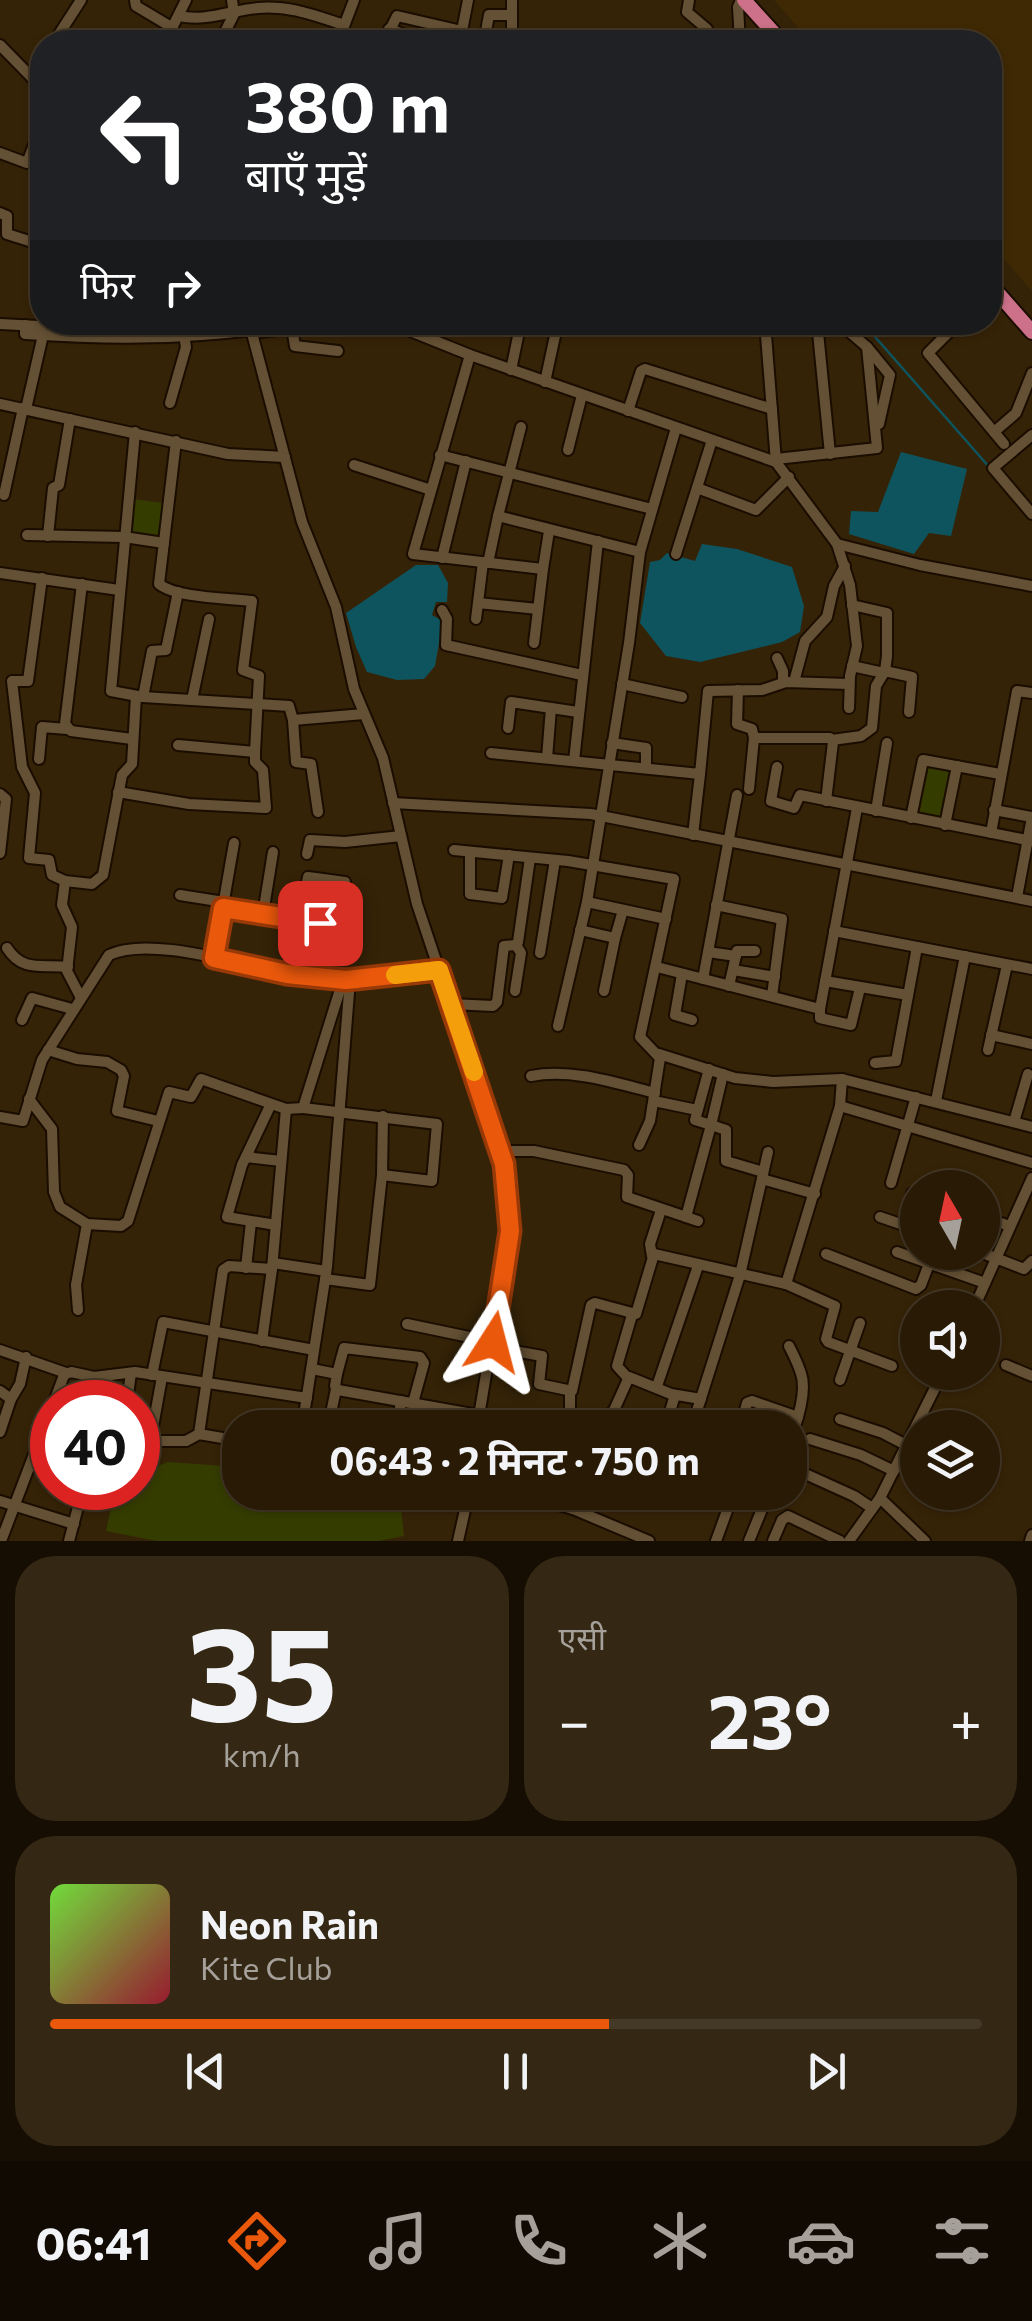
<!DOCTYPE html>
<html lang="hi">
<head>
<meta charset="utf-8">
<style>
	:root { --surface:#281a05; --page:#342713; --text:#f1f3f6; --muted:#a5a19a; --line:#443827; --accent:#ea580c }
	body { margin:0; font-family:Commissioner,"Noto Sans Devanagari",sans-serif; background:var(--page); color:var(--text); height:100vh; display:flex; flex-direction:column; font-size:38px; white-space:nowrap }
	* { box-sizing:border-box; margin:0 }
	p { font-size:32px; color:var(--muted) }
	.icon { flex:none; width:55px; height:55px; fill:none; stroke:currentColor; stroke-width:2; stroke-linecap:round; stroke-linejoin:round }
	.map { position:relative; height:1541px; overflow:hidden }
	.side { display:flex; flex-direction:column; gap:15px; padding:15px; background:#160e03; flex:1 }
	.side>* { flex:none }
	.guide { position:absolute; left:30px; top:30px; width:972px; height:305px; border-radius:40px; box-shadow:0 2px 8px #0004,0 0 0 2px var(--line); background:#202124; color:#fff; overflow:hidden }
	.needle { width:65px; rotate:351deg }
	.fabs { position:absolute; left:900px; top:1170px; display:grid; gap:20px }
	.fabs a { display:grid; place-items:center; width:100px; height:100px; border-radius:50%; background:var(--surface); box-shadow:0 2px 8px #0004,0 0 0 2px var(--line); font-size:50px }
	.speed { position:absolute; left:30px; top:1380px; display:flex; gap:20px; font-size:50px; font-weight:700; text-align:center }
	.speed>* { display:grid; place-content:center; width:130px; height:130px; border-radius:50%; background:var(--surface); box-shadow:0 2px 8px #0004,0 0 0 2px var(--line); line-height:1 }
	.speed .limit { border:15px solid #d22; background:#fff; color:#111 }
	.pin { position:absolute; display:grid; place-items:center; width:85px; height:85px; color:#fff; margin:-42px; border-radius:20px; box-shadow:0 5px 15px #0006 }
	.me { position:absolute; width:110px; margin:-55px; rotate:9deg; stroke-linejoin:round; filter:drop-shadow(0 0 8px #0008) }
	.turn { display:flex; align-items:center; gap:35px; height:210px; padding:0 50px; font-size:45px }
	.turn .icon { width:130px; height:130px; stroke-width:2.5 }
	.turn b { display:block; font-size:70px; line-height:85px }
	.then { display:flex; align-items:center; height:95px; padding:0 50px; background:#0003; gap:20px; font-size:38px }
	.big { font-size:75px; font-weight:700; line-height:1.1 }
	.side .card { flex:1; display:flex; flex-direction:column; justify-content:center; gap:15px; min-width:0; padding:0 35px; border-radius:40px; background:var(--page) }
	.side .dial { align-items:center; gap:0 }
	.dial b { font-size:130px; line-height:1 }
	.song { display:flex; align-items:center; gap:30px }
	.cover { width:120px; height:120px; border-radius:15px; background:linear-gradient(135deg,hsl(100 70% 55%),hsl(350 70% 35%)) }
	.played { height:10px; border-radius:5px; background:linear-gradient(90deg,var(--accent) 60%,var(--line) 60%) }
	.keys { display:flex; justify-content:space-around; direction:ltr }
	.heat { display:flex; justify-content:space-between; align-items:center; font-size:55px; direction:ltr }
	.side .tiles { flex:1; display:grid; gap:15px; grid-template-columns:1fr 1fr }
	.card:last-child { grid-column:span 2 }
	.trip { position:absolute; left:222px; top:1410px; width:585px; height:100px; border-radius:40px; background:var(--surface); box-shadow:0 2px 8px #0004,0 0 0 2px var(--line); font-weight:700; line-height:100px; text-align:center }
	.dock { display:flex; height:160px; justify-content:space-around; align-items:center; background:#100a02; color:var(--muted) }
	.dock .icon { width:70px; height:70px }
	.dock .selected { color:var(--accent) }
	.dock b { font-size:45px; color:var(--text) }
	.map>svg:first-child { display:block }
</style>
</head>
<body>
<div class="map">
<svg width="1032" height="1541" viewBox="0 0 1032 1541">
	<rect width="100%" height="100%" fill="#352307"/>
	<!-- built -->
	<path fill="#3f2904" d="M774 0H1032V291L990 243V42H811Z"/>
	<!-- green -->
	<g fill="#353c00">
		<path d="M132 499 163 503 159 536 129 532Z"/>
		<path d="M929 766 951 770 941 819 919 814Z"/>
		<path d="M168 1462 240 1467V1492H352L400 1498 404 1536 379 1541H157L106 1531 115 1488H138V1474Z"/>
	</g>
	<!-- water -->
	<g fill="#0e545f">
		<path d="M901 452 967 469 951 536 929 533 914 554 849 534 851 511 878 512Z"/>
		<path d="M702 544 737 549 792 567 804 606 800 632 782 642 700 662 666 656 640 623 650 562 660 560 667 553 695 561Z"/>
		<path d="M416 565H438L448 583 447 602H436L432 615 443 621 435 666 424 679 397 680 367 672 356 647 346 613Z"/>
	</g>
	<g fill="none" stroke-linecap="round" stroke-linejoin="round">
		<!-- stream -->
		<path stroke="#0e545f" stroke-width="2.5" d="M862 322 990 468"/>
		<defs>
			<g id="minor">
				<path d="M135 0 136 6 173 28"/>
				<path d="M512 0V42"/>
				<path d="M689 0 687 12 707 29"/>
				<path d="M179 16C207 22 232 10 258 8 289 5 316 16 344 25"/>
				<path d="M389 29 426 42"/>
				<path d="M54 42 81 0"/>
				<path d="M165 42 186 0"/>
				<path d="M220 42 234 14 232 0"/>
				<path d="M338 42 354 0"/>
				<path d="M384 42 397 16 462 31 468 0"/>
				<path d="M484 42 489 15H512"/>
				<path d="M740 42 738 7 741 0"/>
				<path d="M0 45 42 88"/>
				<path d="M32 78 42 61"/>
				<path d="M0 153 27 163 42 124"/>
				<path d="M0 213 7 216V234L42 245"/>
				<path d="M249 322 302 522 336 607 354 689 383 758 417 904 504 1164 510 1231 477 1428"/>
				<path d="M388 322 470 355 776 462"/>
				<path d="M765 322 776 462 837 544 850 585 857 646 850 676 849 708"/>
				<path d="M817 322 830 454"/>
				<path d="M838 322 867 347 890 375 879 424"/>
				<path d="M958 323 928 353 1004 444"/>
				<path d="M0 324 154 332 248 322"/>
				<path d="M25 325V334C103 339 174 340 252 330"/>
				<path d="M902 327 906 322"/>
				<path d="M292 328 295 346 338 351"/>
				<path d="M252 333 353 322"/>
				<path d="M470 355 413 554 543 569 549 531"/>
				<path d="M511 370 521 322"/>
				<path d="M545 382 558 322"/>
				<path d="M170 403 186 347 184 335"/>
				<path d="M0 404 228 454 285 457"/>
				<path d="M26 409 43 335"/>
				<path d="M628 411 641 371 645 369 772 409"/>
				<path d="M521 427 498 516 640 552"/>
				<path d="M135 432 111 691 143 697 289 706 293 720 364 714"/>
				<path d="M994 432 1016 413 1032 373"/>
				<path d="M1032 435 993 468 1032 514"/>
				<path d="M176 441 159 584C176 598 228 598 252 601L243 670 259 676 255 752 178 745"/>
				<path d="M568 450 582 395"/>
				<path d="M440 455 652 509"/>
				<path d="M776 459 877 448 867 347"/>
				<path d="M354 465 431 490"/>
				<path d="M697 488 756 510 789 477"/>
				<path d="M4 495 23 408"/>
				<path d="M27 535 124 537 164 543"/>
				<path d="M48 536 53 488 59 485 70 419"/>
				<path d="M837 544 920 565 1032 586"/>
				<path d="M676 554 712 440"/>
				<path d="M442 558 466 461"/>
				<path d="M488 563 498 516"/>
				<path d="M0 573 119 590"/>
				<path d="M42 578 28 681H12L22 767 35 793 29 858 49 860 52 875 65 881 62 905 72 927 67 971 80 996"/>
				<path d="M82 584 65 724 71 731 132 739"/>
				<path d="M478 603 538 609"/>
				<path d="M442 610 447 619 446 645 582 675"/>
				<path d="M476 619 483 562"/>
				<path d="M534 643 543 569"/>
				<path d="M777 658 783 671V682"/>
				<path d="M852 666 884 673"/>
				<path d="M885 671 912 677 909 712"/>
				<path d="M794 682 805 641 827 617 834 586 845 566"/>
				<path d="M622 684 682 697"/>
				<path d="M738 690 737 724 752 729 754 738"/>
				<path d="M143 697 152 651 166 650 178 592"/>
				<path d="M192 700 209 619"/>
				<path d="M293 720 296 762 311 764 318 812"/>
				<path d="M508 728 511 702 578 712"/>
				<path d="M832 740 861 736 872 728 876 686 885 671 887 656V613L852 605"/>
				<path d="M612 743 646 748V768"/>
				<path d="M491 753 700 774 708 691 762 690 786 682 849 684"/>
				<path d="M547 758 551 708"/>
				<path d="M39 759 42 727 67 729"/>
				<path d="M574 761 598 541"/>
				<path d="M777 767 771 801 794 808 800 795 1032 841"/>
				<path d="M749 789 754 738H830L833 742 826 801"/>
				<path d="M118 792 189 804 266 808 263 770 255 762V752"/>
				<path d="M0 794 6 799 0 853"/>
				<path d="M393 803 591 814 1032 901"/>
				<path d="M994 810 1032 817"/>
				<path d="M876 811 887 743"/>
				<path d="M911 818 923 760 1000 774"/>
				<path d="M945 825 957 766"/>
				<path d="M991 833 1017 691 1032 693"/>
				<path d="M693 835 700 774"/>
				<path d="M454 850 568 861 674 879 640 1037 660 1058 650 1121 639 1145"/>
				<path d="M470 852V894L502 898 509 855"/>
				<path d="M307 854 310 840 345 842 401 836"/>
				<path d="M65 881 92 884 103 875 122 775 132 764 136 696"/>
				<path d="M180 895 224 902"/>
				<path d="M1017 897 1032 817"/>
				<path d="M587 902 666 919"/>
				<path d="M716 905 782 919 772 996"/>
				<path d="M223 908 341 927 345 922V882L308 877 299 920"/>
				<path d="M263 914 273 852"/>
				<path d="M580 930 615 938 623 910"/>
				<path d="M834 931 1032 969"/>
				<path d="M7 948C23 973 42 964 68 967"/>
				<path d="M708 952 736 956"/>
				<path d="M540 953 555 860"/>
				<path d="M214 958 234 843"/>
				<path d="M657 967 820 1009V1018L851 1025 860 988"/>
				<path d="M733 970 775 977"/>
				<path d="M682 974 675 1015 692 1020"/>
				<path d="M703 979 737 795"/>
				<path d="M825 981 908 995"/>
				<path d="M729 986 737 951H755"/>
				<path d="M515 991 521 953 516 945"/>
				<path d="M604 991 615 938"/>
				<path d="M451 1004 493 1006 497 1002 504 946 516 945 518 942 530 858"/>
				<path d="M820 1009 857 808"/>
				<path d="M22 1020 32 998 72 1009"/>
				<path d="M558 1026 587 902 629 643 640 552 676 428"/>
				<path d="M991 1035 1032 1044"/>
				<path d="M48 1050 77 1059 107 1062 121 1070 124 1076 117 1111 158 1121"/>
				<path d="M988 1050 1007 965"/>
				<path d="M659 1054 735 1078 773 1082 842 1079 1032 1127"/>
				<path d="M875 1063 896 1061 917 947"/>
				<path d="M723 1074 711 1125 726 1130V1161L763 1172"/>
				<path d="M531 1076C571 1068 616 1083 655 1093"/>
				<path d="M29 1099 52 1129 54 1192 60 1207 87 1224 121 1226 128 1221 169 1092 191 1097 201 1079 286 1109"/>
				<path d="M654 1101 697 1110"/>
				<path d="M936 1101 965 956"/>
				<path d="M270 1106 242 1165 227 1217 276 1225"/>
				<path d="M840 1106 842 1079"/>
				<path d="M303 1108 437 1124 432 1181 382 1175"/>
				<path d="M0 1117 23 1121 42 1060 109 955C160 931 283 981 346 980 377 980 409 973 439 970"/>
				<path d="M1014 1122 1028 1074"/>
				<path d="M500 1151H534L624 1170 628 1175 627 1197 698 1221"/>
				<path d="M246 1157 281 1161"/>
				<path d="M762 1179 815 1194"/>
				<path d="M891 1183 916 1097"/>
				<path d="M912 1193 918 1195"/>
				<path d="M686 1217 711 1125 695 1120 709 1069"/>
				<path d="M880 1217 918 1230"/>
				<path d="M982 1217 1010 1226"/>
				<path d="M897 1252 985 1283"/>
				<path d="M980 1252 1024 1269 1032 1261"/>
				<path d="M826 1254 916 1289 921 1285 929 1264"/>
				<path d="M652 1256 650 1244 661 1210"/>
				<path d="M273 1263 326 1271"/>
				<path d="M246 1268 251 1222"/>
				<path d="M325 1279 370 1285 382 1175 383 1116"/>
				<path d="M786 1284 835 1306 826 1339 828 1342 892 1366"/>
				<path d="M974 1308 1032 1178"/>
				<path d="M78 1310 76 1285 87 1224"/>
				<path d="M407 1324 493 1342"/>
				<path d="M262 1341 272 1269"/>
				<path d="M789 1346C804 1375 807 1384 798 1417"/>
				<path d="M492 1347 542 1356 539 1384 572 1391 591 1305 595 1303 636 1314 654 1254 786 1284 840 1106 1032 1163"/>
				<path d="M0 1350 66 1373"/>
				<path d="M1006 1365 1032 1376"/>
				<path d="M312 1369 337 1374 335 1386 338 1390 478 1415"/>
				<path d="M337 1374 344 1348 420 1357 424 1363 413 1403"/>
				<path d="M152 1375 163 1322 314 1350"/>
				<path d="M627 1377 617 1366 632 1315"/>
				<path d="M840 1380 860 1323"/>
				<path d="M657 1386 698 1266"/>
				<path d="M0 1391 11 1399 0 1432"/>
				<path d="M11 1399 20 1384 26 1357"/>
				<path d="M54 1402 64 1375 71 1372 94 1377 135 1372 307 1398"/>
				<path d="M90 1402 94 1377"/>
				<path d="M127 1402 131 1373"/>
				<path d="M612 1412 648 1426"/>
				<path d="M695 1417 740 1275 768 1152"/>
				<path d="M840 1419 883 1433 906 1445"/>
				<path d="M302 1428 327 1267 350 980"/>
				<path d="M328 1428 336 1389"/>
				<path d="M397 1428 401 1401"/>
				<path d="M559 1428 570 1410V1391"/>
				<path d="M606 1428 629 1377 671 1394 701 1399"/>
				<path d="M665 1428 675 1395"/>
				<path d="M740 1428 747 1403 752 1401 798 1417 790 1440"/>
				<path d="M199 1434 223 1270 229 1266 272 1269 286 1109 303 1108 343 980"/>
				<path d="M810 1439 861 1455 894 1471"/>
				<path d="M138 1441H186L199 1434 240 1441"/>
				<path d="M150 1443 162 1377"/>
				<path d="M790 1467 854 1496 872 1508"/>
				<path d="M513 1492 573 1509 649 1541"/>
				<path d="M705 1492 725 1498"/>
				<path d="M880 1498 925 1541"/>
				<path d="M0 1501 74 1524"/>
				<path d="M573 1509 579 1492"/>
				<path d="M1 1541 52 1407"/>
				<path d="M69 1541 83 1488"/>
				<path d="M458 1541 469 1492"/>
				<path d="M716 1541 728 1508 726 1492"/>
				<path d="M749 1541 769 1492"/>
				<path d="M773 1541 782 1520 788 1516 840 1541"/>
				<path d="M849 1541 880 1498 943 1372"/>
				<path d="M1030 1541 1032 1535"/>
			</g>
			<g id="highway">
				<path d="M744 0 782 42"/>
				<path d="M990 284 1032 332"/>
			</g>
		</defs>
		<!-- minor casing -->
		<use href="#minor" stroke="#1a0d00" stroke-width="14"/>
		<!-- highway casing -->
		<use href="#highway" stroke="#1a0d00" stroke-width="18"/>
		<!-- minor -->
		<use href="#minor" stroke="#645034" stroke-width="10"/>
		<!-- highway -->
		<use href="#highway" stroke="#cc7189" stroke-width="14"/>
	</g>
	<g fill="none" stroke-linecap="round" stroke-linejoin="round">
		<defs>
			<path id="route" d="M320 923 223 908 214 958 287 974 346 980 439 970 504 1164 510 1231 493 1342"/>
		</defs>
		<!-- route casing -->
		<use href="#route" stroke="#983908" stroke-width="25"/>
		<!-- route -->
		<use href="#route" stroke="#ea580c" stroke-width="18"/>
		<!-- slow -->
		<path stroke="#f59e0b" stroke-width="18" d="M395 975 439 970 474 1072"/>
	</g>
</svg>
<div class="fabs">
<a><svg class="needle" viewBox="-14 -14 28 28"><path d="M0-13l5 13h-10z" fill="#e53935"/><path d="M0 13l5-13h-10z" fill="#a5a19a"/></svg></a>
<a><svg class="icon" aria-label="sound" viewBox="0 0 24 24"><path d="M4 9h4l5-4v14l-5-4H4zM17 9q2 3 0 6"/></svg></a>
<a><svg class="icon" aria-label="layers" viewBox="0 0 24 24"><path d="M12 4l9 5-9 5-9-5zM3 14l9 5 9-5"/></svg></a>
</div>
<div class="speed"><div class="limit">40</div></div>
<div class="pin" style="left:320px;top:923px;background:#d93025"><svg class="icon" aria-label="arrive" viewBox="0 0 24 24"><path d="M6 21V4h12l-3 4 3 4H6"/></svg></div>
<svg class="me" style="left:493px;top:1342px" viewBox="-20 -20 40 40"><path d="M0-17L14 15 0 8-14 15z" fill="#ea580c" stroke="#fff" stroke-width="4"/></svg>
<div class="trip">06:43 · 2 मिनट · 750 m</div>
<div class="guide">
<div class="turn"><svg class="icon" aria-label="left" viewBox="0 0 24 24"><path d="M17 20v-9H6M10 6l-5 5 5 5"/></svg><div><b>380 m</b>बाएँ मुड़ें</div></div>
<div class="then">फिर<svg class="icon" aria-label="right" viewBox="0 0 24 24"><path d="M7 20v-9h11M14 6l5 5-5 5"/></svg></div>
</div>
</div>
<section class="side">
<div class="tiles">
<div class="card dial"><b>35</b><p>km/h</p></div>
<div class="card"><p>एसी</p>
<div class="heat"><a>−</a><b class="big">23°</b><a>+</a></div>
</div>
<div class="card">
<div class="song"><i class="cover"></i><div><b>Neon Rain</b><p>Kite Club</p></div></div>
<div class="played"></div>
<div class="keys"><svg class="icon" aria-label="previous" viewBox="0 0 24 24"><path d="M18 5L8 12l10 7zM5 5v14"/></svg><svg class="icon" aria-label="pause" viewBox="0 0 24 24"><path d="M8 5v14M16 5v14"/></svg><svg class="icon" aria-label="next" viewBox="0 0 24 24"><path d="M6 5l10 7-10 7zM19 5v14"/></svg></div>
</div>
</div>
</section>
<nav class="dock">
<b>06:41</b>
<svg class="icon selected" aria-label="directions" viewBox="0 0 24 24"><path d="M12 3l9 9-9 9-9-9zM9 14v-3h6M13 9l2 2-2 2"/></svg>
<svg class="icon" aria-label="music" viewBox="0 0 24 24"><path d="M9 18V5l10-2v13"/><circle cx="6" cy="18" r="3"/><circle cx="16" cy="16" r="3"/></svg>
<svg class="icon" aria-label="phone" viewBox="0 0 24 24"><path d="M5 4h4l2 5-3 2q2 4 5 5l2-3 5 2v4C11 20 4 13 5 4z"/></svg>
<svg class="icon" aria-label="climate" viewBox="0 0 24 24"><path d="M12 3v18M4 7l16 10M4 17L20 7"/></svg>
<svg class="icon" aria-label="car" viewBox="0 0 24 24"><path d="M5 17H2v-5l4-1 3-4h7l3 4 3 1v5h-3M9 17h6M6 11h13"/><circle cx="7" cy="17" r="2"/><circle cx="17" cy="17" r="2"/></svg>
<svg class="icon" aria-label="filters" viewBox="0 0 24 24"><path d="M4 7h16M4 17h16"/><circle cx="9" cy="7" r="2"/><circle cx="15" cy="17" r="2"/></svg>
</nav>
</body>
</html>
